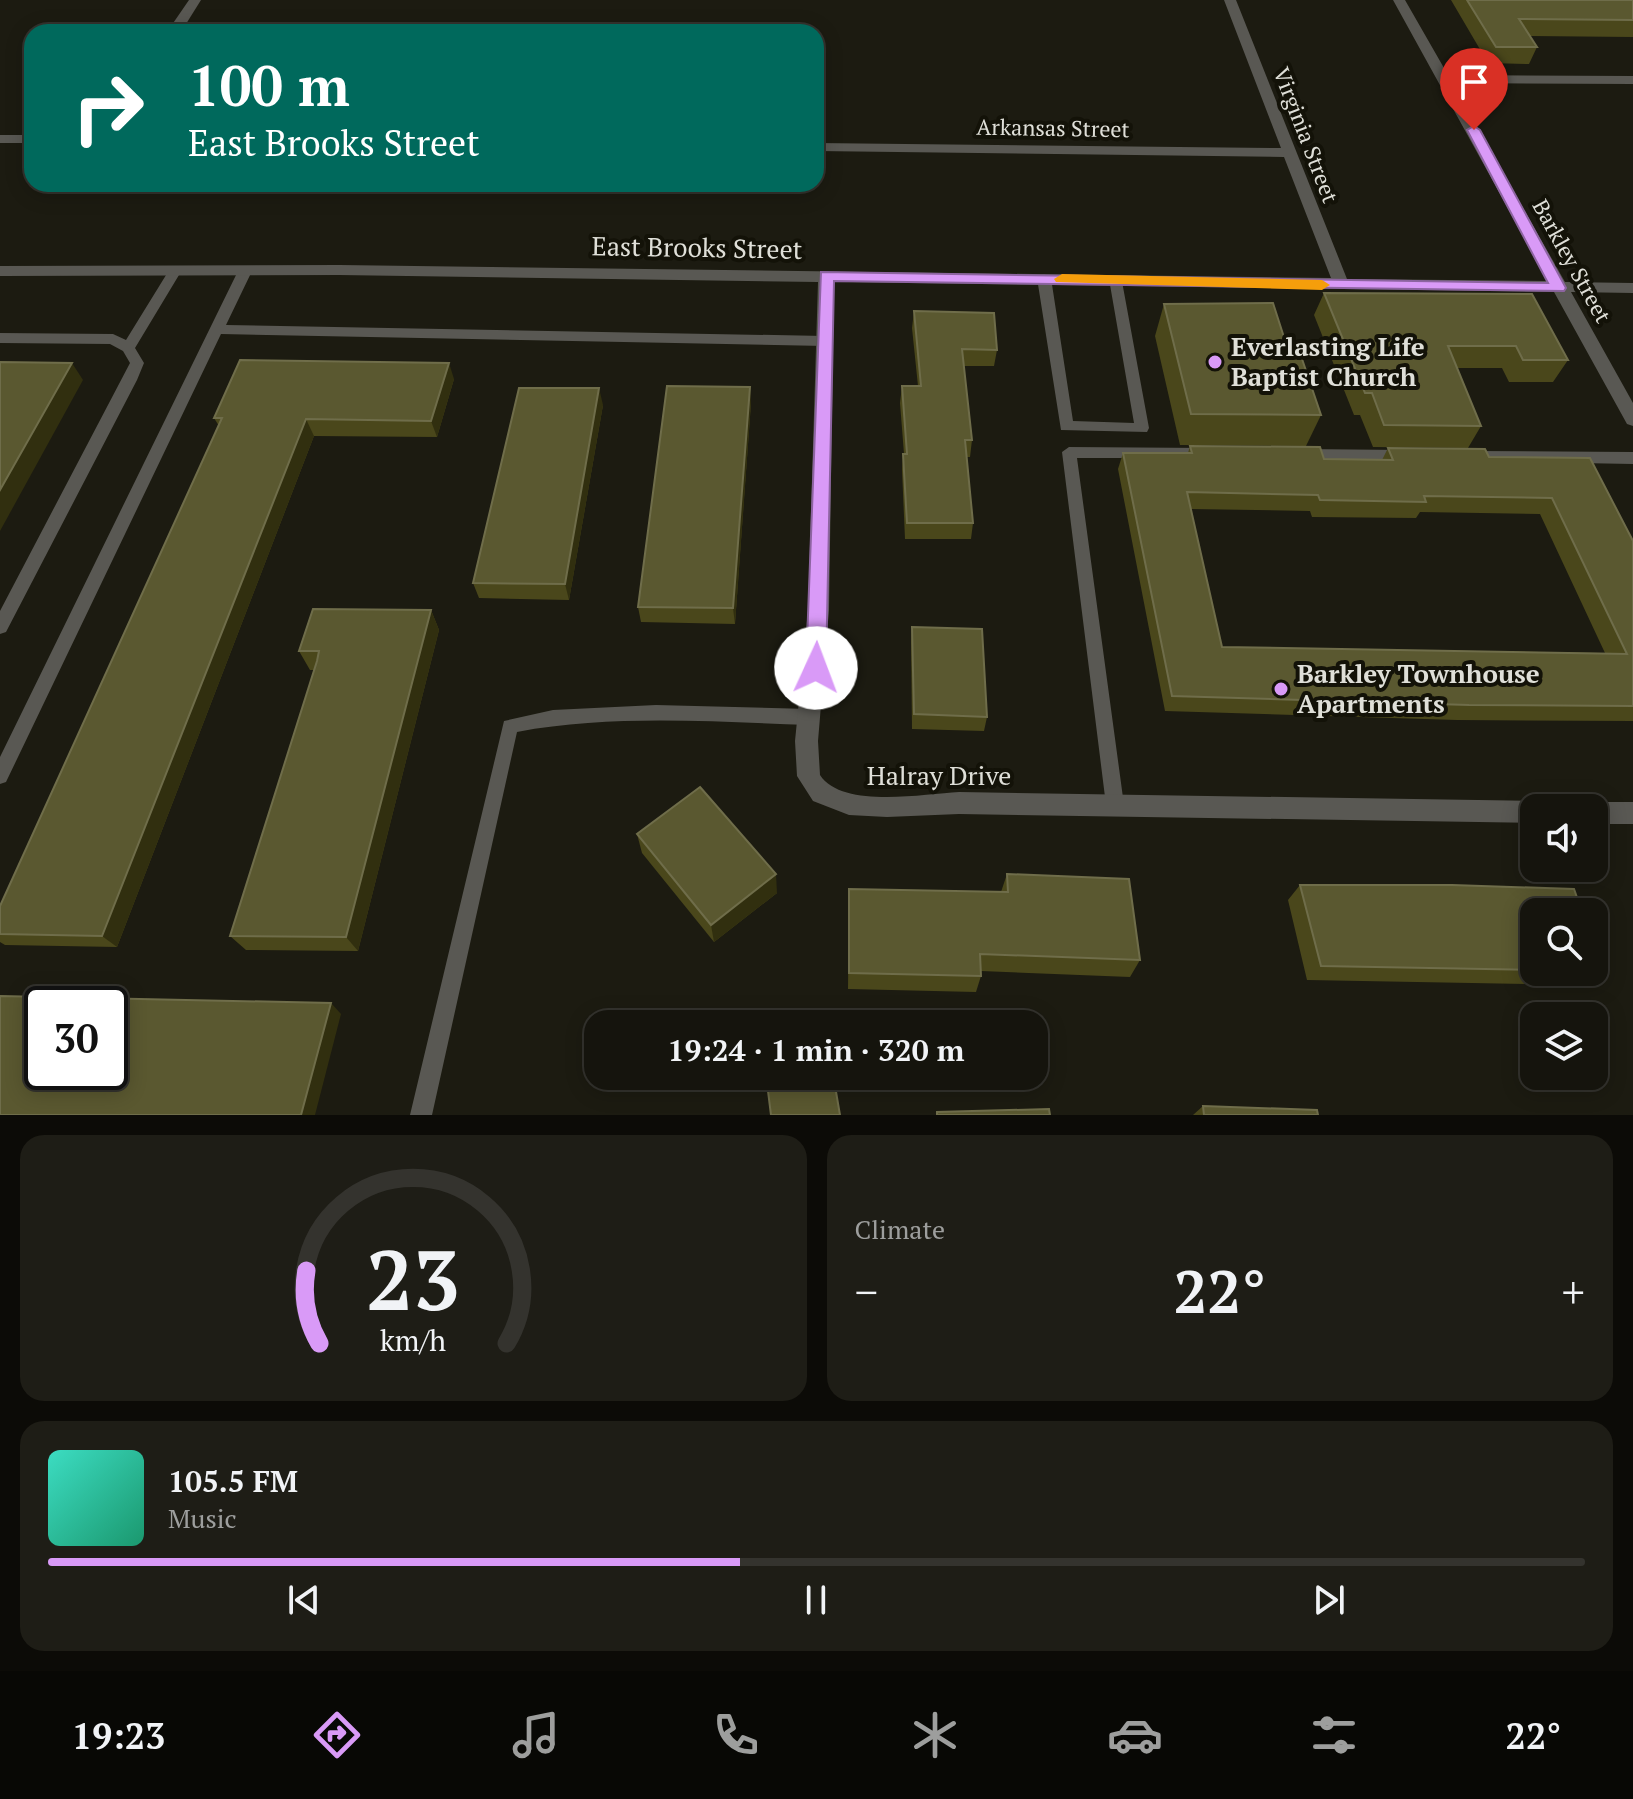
<!DOCTYPE html>
<html lang="en">
<head>
<meta charset="utf-8">
<style>
	:root { --surface:#15140d; --page:#1e1d16; --text:#f1f3f6; --muted:#9d9e9d; --line:#34332e; --accent:#d99af7 }
	body { margin:0; font-family:"PT Serif",serif; background:var(--page); color:var(--text); height:100vh; display:flex; flex-direction:column; font-size:30px; white-space:nowrap }
	* { box-sizing:border-box; margin:0 }
	p { font-size:26px; color:var(--muted) }
	.icon { flex:none; width:44px; height:44px; fill:none; stroke:currentColor; stroke-width:2; stroke-linecap:round; stroke-linejoin:round }
	.map { position:relative; height:1115px; overflow:hidden }
	.details { display:flex; flex-direction:column; gap:20px; padding:20px; background:#0c0b07; flex:1 }
	.details>* { flex:none }
	.banner { position:absolute; left:24px; top:24px; width:800px; height:168px; border-radius:24px; box-shadow:0 4px 20px #0003,0 0 0 2px var(--line); background:#00695c; color:#fff; overflow:hidden }
	.controls { position:absolute; left:1520px; top:794px; display:grid; gap:16px }
	.controls a { display:grid; place-items:center; width:88px; height:88px; border-radius:16px; background:var(--surface); box-shadow:0 4px 20px #0003,0 0 0 2px var(--line); font-size:40px }
	.speed { position:absolute; left:24px; top:986px; display:flex; gap:16px; font-size:40px; font-weight:700; text-align:center }
	.speed>* { display:grid; place-content:center; width:104px; height:104px; border-radius:50%; background:var(--surface); box-shadow:0 4px 20px #0003,0 0 0 2px var(--line); line-height:1 }
	.speed .limit { border:4px solid #111; border-radius:12px; background:#fff; color:#111 }
	.pin { position:absolute; display:grid; place-items:center; width:68px; height:68px; color:#fff; margin:-82px -34px; border-radius:50% 50% 50% 0; rotate:-45deg; box-shadow:0 0 8px #0007 }
	.pin .icon { rotate:45deg }
	.me { position:absolute; width:88px; margin:-44px; rotate:2deg; stroke-linejoin:round; filter:drop-shadow(0 0 6px #0008) }
	.turn { display:flex; align-items:center; gap:28px; height:168px; padding:0 32px; font-size:36px }
	.turn .icon { width:104px; height:104px; stroke-width:2.5 }
	.turn b { display:block; font-size:56px; line-height:68px }
	.big { font-size:60px; font-weight:700; line-height:1.1 }
	.details .widget { flex:1; display:flex; flex-direction:column; justify-content:center; gap:12px; min-width:0; padding:0 28px; border-radius:24px; background:var(--page) }
	.details .dial { align-items:center; gap:0 }
	.dial svg { height:208px; overflow:visible; fill:none; stroke:var(--line); stroke-width:7; stroke-linecap:round; text-anchor:middle }
	.dial text { fill:var(--text); stroke:none }
	.song { display:flex; align-items:center; gap:24px }
	.cover { width:96px; height:96px; border-radius:12px; background:linear-gradient(135deg,hsl(170 70% 55%),hsl(160 70% 35%)) }
	.played { height:8px; border-radius:4px; background:linear-gradient(90deg,var(--accent) 45%,var(--line) 45%) }
	.keys { display:flex; justify-content:space-around; direction:ltr }
	.heat { display:flex; justify-content:space-between; align-items:center; font-size:44px; direction:ltr }
	.details .tiles { flex:1; display:grid; gap:20px; grid-template-columns:1fr 1fr }
	.widget:last-child { grid-column:span 2 }
	.trip { position:absolute; left:584px; top:1010px; width:464px; height:80px; border-radius:24px; background:var(--surface); box-shadow:0 4px 20px #0003,0 0 0 2px var(--line); font-weight:700; line-height:80px; text-align:center }
	.tabs { display:flex; height:128px; justify-content:space-around; align-items:center; background:#080805; color:var(--muted) }
	.tabs .icon { width:56px; height:56px }
	.tabs .active { color:var(--accent) }
	.tabs b { font-size:36px; color:var(--text) }
	.map>svg:first-child { display:block }
</style>
</head>
<body>
<div class="map">
<svg width="1633" height="1115" viewBox="0 0 1633 1115">
	<rect width="100%" height="100%" fill="#1c1b11"/>
	<g fill="none" stroke-linecap="round" stroke-linejoin="round">
		<!-- service -->
		<g fill="#595853" fill-rule="evenodd">
			<path d="M176 266 182 270 135 348 144 363 137 380 6 632 0 634V611L130 363 123 351 110 344 0 343V333L113 334 126 340 171 267Z"/>
			<path d="M245 267 252 271 226 325 825 336 832 341 825 346 221 334 6 782 0 784V757L238 271Z"/>
			<path d="M1044 274 1051 278 1073 421 1134 423 1109 279 1116 275 1121 276 1149 428 1147 432 1061 430 1037 278Z"/>
			<path d="M1069 447 1207 448 1214 453 1207 458H1077L1124 805 1122 811 1115 814 1108 811 1106 805 1062 452Z"/>
			<path d="M1302 449 1403 450 1410 455 1403 460 1302 459 1295 454Z"/>
			<path d="M1470 451 1633 452V464L1470 461 1463 456Z"/>
			<path d="M656 705 810 709 816 712 819 717 816 722 810 725C713 722 613 714 517 732L432 1115H410L504 721 553 710Z"/>
		</g>
		<!-- minor -->
		<g fill="#595853" fill-rule="evenodd">
			<path d="M189 0H201L181 32H167Z"/>
			<path d="M1224 0H1236L1347 279 1548 281 1393 0H1405L1448 75 1633 76V84L1452 83 1565 282 1633 283V293L1571 292 1633 403V426L1627 424 1554 292 834 282 829 610 818 741 820 775C842 809 923 794 959 792L1534 801 1544 808H1534V823L959 814 887 817 849 815 813 801 797 776 795 741 808 610 818 282 339 275 0 276V266L339 265 1331 278 1284 157 816 151V143L1281 148Z"/>
			<rect x="0" y="135" width="32" height="8"/>
			<path d="M1594 802H1633V824H1594V808H1585Z"/>
		</g>
	</g>
	<!-- wall -->
	<g fill="#4a471b" fill-rule="evenodd">
		<path d="M1451 0H1633V37L1530 36 1537 47 1529 64 1488 63Z"/>
		<path d="M1324 293 1568 360 1553 382H1509L1502 368H1457L1481 426 1468 448 1373 447 1360 415H1354L1314 315Z"/>
		<path d="M1164 304 1290 356 1321 415 1306 446 1180 445 1155 336Z"/>
		<path d="M914 311 997 350 994 366H963L972 440 970 457H967L973 523 971 539H905L902 470 903 454H904L900 403 902 386H918L912 328Z"/>
		<path d="M454 379 437 437 314 436 117 947 5 945 0 942V906L219 426 214 418Z"/>
		<path d="M751 403 735 624 641 622 638 607Z"/>
		<path d="M603 405 569 600 479 598 473 583Z"/>
		<path d="M1190 446 1324 459 1382 460 1388 448 1489 457 1633 541V721L1457 720 1165 711 1118 469 1123 453H1188ZM1190 509 1310 511 1312 517 1416 518 1420 512 1540 514 1605 653 1222 647Z"/>
		<path d="M431 610 439 630 358 951 246 950 230 936 315 670H310L299 651Z"/>
		<path d="M912 627 987 717 984 731 912 729 911 642Z"/>
		<path d="M637 834 777 893 714 942 642 853Z"/>
		<path d="M1007 874 1140 960 1130 977 981 971V976L976 992 848 989 849 889 1001 892Z"/>
		<path d="M1300 885 1534 912V972H1594V943L1604 971 1584 985 1307 980 1288 900Z"/>
		<path d="M1203 1106 1318 1115H1193Z"/>
	</g>
	<!-- shaded-wall -->
	<g fill="#312f0f">
		<path d="M72 363 83 380 0 531V490Z"/>
		<path d="M449 363 454 379 437 437 431 421Z"/>
		<path d="M750 387 751 403 735 624 733 608Z"/>
		<path d="M599 388 603 405 569 600 565 584Z"/>
		<path d="M306 419 314 436 117 947 102 936Z"/>
		<path d="M431 610 439 630 358 951 346 937Z"/>
		<path d="M776 874 777 893 714 942 711 925Z"/>
		<path d="M331 1003 341 1014 315 1115H301Z"/>
	</g>
	<!-- building -->
	<g fill="#5a5830" stroke="#6f6d4a" stroke-width="2" fill-rule="evenodd">
		<path d="M1467 0H1633V20L1519 19 1537 47H1496Z"/>
		<path d="M1324 293 1532 294 1568 360H1523L1516 346H1448L1481 426 1384 425 1372 393H1365Z"/>
		<path d="M1273 303 1290 356H1301L1321 415 1191 414 1164 304Z"/>
		<path d="M914 311 994 313 997 350 962 349 972 440H965L973 523H907L903 454H907L902 386H921Z"/>
		<path d="M240 360 449 363 431 421 306 419 102 936 0 934V906L222 418H214Z"/>
		<path d="M0 362 72 363 0 490Z"/>
		<path d="M667 386 750 387 733 608 638 607Z"/>
		<path d="M519 388H599L565 584 473 583Z"/>
		<path d="M1190 446 1320 447 1324 459 1393 460 1388 448 1485 449 1489 457 1590 458 1633 541V706L1469 705 1172 696 1123 453H1192ZM1187 492 1318 495 1320 500 1426 502 1424 496 1552 498 1627 654 1222 647Z"/>
		<path d="M313 609 431 610 346 937 230 936 317 661 319 651H299Z"/>
		<path d="M912 627 982 629 987 717 914 714Z"/>
		<path d="M700 787 776 874 711 925 637 834Z"/>
		<path d="M1007 874 1129 879 1140 960 980 954 981 976 849 973V889L1008 892Z"/>
		<path d="M1300 885H1452L1574 889 1582 912H1534V970L1321 966Z"/>
		<path d="M1594 943 1604 971H1594Z"/>
		<path d="M0 996 331 1003 301 1115H0ZM42 1004H110V1072H42Z"/>
		<path d="M834 1080 840 1115H771L768 1091Z"/>
		<path d="M1203 1106 1317 1110 1318 1115H1204Z"/>
		<path d="M1049 1109 1050 1115H937V1112Z"/>
	</g>
	<!-- route -->
	<path fill="#d99af7" stroke="#8d64a1" stroke-width="2" d="M1474 126 1480 130 1566 288 1564 291 834 281 826 668 823 674 816 676 809 674 806 668 821 272 1548 283 1467 130Z"/>
	<!-- slow -->
	<path fill="#f59e0b" d="M1062 274 1322 280 1330 285 1322 290 1056 282 1054 279Z"/>
	<!-- markers -->
	<g fill="#d99af7" stroke="#131208" stroke-width="3">
		<circle cx="1215" cy="362" r="8"/>
		<circle cx="1281" cy="689" r="8"/>
	</g>
	<g text-anchor="middle" stroke-width="8" stroke-linejoin="round" paint-order="stroke">
		<!-- far-street labels -->
		<g font-size="22" fill="#dfdfd8" stroke="#131208">
			<text transform="translate(1053 128) rotate(1)" y="8">Arkansas Street</text>
			<text transform="translate(1306 135) rotate(69)" y="8">Virginia Street</text>
			<text transform="translate(1572 261) rotate(61)" y="8">Barkley Street</text>
		</g>
		<!-- street labels -->
		<g font-size="26" fill="#dfdfd8" stroke="#131208">
			<text transform="translate(697 248) rotate(1)" y="9">East Brooks Street</text>
			<text x="939" y="785">Halray Drive</text>
		</g>
		<!-- poi labels -->
		<g font-size="26" font-weight="bold" fill="#dfdfd8" stroke="#131208" text-anchor="start">
			<text x="1231" y="356">Everlasting Life<tspan x="1231" dy="30">Baptist Church</tspan></text>
			<text x="1297" y="683">Barkley Townhouse<tspan x="1297" dy="30">Apartments</tspan></text>
		</g>
	</g>
</svg>
<div class="controls">
<a><svg class="icon" aria-label="sound" viewBox="0 0 24 24"><path d="M4 9h4l5-4v14l-5-4H4zM17 9q2 3 0 6"/></svg></a>
<a><svg class="icon" aria-label="search" viewBox="0 0 24 24"><circle cx="10" cy="10" r="6"/><path d="M15 15l6 6"/></svg></a>
<a><svg class="icon" aria-label="layers" viewBox="0 0 24 24"><path d="M12 4l9 5-9 5-9-5zM3 14l9 5 9-5"/></svg></a>
</div>
<div class="speed"><div class="limit">30</div></div>
<div class="pin" style="left:1474px;top:130px;background:#d93025"><svg class="icon" aria-label="arrive" viewBox="0 0 24 24"><path d="M6 21V4h12l-3 4 3 4H6"/></svg></div>
<svg class="me" style="left:816px;top:668px" viewBox="-20 -20 40 40"><circle r="19" fill="#fff"/><path d="M0-13L10 11 0 6-10 11z" fill="#d99af7"/></svg>
<div class="trip">19:24 · 1 min · 320 m</div>
<div class="banner">
<div class="turn"><svg class="icon" aria-label="right" viewBox="0 0 24 24"><path d="M7 20v-9h11M14 6l5 5-5 5"/></svg><div><b>100 m</b>East Brooks Street</div></div>
</div>
</div>
<section class="details">
<div class="tiles">
<div class="widget dial"><svg viewBox="0 0 100 80">
<path d="M14 69A42 42 0 1 1 86 69"/>
<path d="M14 69A42 42 0 0 1 9 41" stroke="#d99af7"/>
<text x="50" y="56" font-size="32" font-weight="700">23</text>
<text x="50" y="72" font-size="11">km/h</text>
</svg></div>
<div class="widget"><p>Climate</p>
<div class="heat"><a>−</a><b class="big">22°</b><a>+</a></div>
</div>
<div class="widget">
<div class="song"><i class="cover"></i><div><b>105.5 FM</b><p>Music</p></div></div>
<div class="played"></div>
<div class="keys"><svg class="icon" aria-label="previous" viewBox="0 0 24 24"><path d="M18 5L8 12l10 7zM5 5v14"/></svg><svg class="icon" aria-label="pause" viewBox="0 0 24 24"><path d="M8 5v14M16 5v14"/></svg><svg class="icon" aria-label="next" viewBox="0 0 24 24"><path d="M6 5l10 7-10 7zM19 5v14"/></svg></div>
</div>
</div>
</section>
<nav class="tabs">
<b>19:23</b>
<svg class="icon active" aria-label="directions" viewBox="0 0 24 24"><path d="M12 3l9 9-9 9-9-9zM9 14v-3h6M13 9l2 2-2 2"/></svg>
<svg class="icon" aria-label="music" viewBox="0 0 24 24"><path d="M9 18V5l10-2v13"/><circle cx="6" cy="18" r="3"/><circle cx="16" cy="16" r="3"/></svg>
<svg class="icon" aria-label="phone" viewBox="0 0 24 24"><path d="M5 4h4l2 5-3 2q2 4 5 5l2-3 5 2v4C11 20 4 13 5 4z"/></svg>
<svg class="icon" aria-label="climate" viewBox="0 0 24 24"><path d="M12 3v18M4 7l16 10M4 17L20 7"/></svg>
<svg class="icon" aria-label="car" viewBox="0 0 24 24"><path d="M5 17H2v-5l4-1 3-4h7l3 4 3 1v5h-3M9 17h6M6 11h13"/><circle cx="7" cy="17" r="2"/><circle cx="17" cy="17" r="2"/></svg>
<svg class="icon" aria-label="filters" viewBox="0 0 24 24"><path d="M4 7h16M4 17h16"/><circle cx="9" cy="7" r="2"/><circle cx="15" cy="17" r="2"/></svg>
<b>22°</b>
</nav>
</body>
</html>
